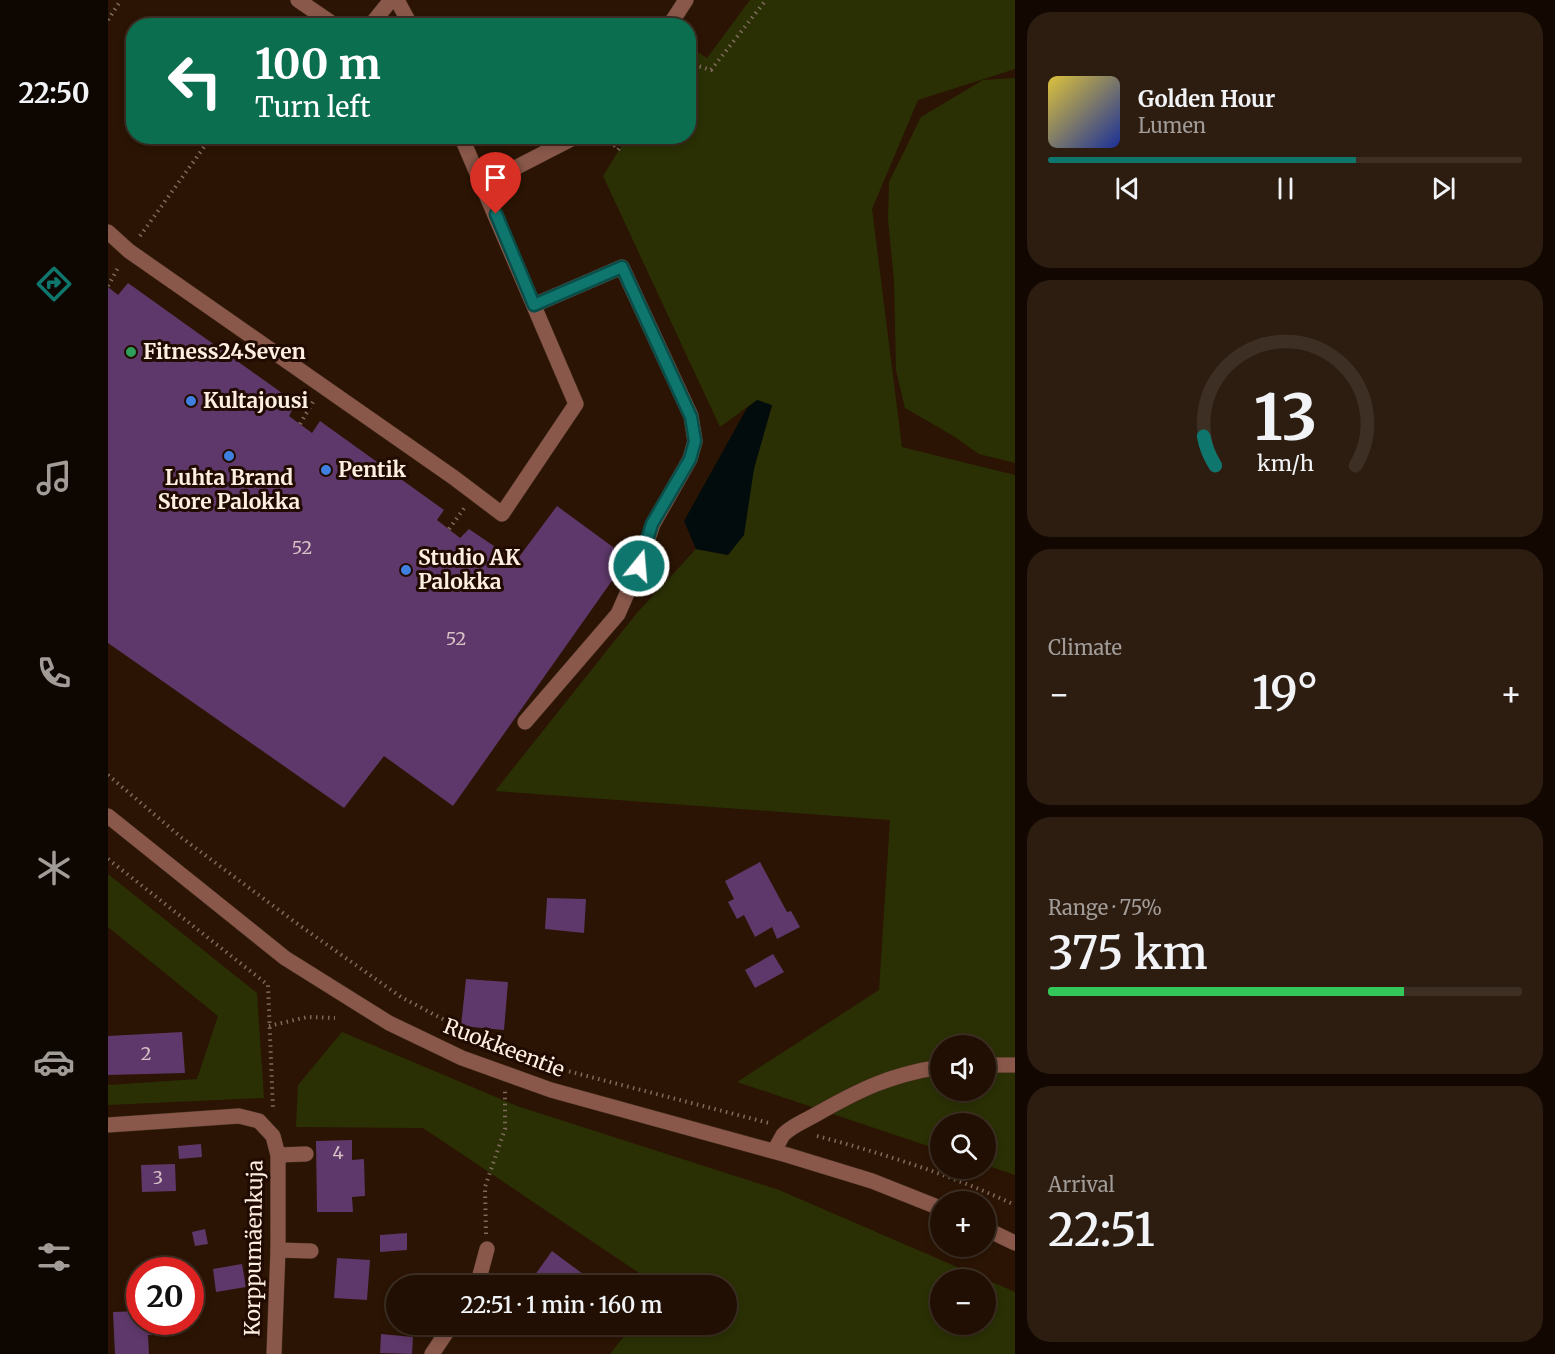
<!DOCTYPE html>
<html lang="en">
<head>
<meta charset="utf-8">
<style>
	:root { --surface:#200f02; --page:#2d1d11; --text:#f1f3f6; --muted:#a29c99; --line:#3d2f24; --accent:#0f766e }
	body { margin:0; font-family:Merriweather,serif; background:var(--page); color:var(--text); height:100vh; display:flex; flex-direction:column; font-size:22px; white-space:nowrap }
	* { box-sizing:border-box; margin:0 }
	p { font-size:20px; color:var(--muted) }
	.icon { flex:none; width:33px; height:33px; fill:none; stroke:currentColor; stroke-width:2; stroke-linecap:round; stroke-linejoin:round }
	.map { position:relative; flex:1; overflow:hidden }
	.drawer { display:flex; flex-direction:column; gap:12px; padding:12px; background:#120801; width:540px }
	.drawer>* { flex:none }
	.guide { position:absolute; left:18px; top:18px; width:570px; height:126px; border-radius:24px; box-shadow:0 3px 9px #0003,0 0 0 2px var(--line); background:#0b6e4f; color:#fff; overflow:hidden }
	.buttons { position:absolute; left:822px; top:1035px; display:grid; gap:12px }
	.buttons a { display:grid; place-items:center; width:66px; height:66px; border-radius:50%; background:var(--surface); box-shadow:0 3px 9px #0003,0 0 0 2px var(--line); font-size:30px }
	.speed { position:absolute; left:18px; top:1257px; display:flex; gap:12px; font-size:30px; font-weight:700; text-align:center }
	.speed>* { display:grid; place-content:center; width:78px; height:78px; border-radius:50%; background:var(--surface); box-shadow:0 3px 9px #0003,0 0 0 2px var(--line); line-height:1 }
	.speed .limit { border:9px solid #d22; background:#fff; color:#111 }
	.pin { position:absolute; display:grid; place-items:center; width:51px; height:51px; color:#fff; margin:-62px -26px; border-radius:50% 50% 50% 0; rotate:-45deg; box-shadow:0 0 6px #0007 }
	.pin .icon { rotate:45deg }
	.me { position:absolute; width:66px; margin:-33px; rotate:17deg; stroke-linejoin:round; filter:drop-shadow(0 0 4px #0008) }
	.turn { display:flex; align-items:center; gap:21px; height:126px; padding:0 30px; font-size:27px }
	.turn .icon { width:78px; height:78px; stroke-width:2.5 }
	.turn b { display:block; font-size:42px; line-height:51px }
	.big { font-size:45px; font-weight:600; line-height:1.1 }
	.drawer .card { flex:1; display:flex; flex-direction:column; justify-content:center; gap:9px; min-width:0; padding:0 21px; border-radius:24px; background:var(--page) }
	.drawer .dial { align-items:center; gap:0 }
	.dial svg { height:156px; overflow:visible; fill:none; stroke:var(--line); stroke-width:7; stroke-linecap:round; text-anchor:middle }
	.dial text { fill:var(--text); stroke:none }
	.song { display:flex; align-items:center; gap:18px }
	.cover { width:72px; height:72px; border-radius:9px; background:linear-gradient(135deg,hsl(50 70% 55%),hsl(230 70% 35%)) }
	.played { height:6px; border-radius:3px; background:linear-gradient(90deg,var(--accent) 65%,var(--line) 65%) }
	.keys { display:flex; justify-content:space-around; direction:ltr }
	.heat { display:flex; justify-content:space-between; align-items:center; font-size:33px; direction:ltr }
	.charge { height:9px; border-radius:4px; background:linear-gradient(90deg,#34c759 75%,var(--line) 0) }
	.trip { position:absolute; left:278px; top:1275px; width:351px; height:60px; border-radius:30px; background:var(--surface); box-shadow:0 3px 9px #0003,0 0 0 2px var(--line); font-weight:600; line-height:60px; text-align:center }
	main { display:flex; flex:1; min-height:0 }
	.menu { display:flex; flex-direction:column; width:108px; justify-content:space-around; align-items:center; background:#0d0601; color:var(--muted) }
	.menu .icon { width:42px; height:42px }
	.menu .active { color:var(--accent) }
	.menu b { font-size:27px; color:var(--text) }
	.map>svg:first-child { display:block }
</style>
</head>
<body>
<main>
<nav class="menu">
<b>22:50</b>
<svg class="icon active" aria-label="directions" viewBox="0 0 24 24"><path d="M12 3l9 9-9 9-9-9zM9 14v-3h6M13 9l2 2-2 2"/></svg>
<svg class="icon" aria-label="music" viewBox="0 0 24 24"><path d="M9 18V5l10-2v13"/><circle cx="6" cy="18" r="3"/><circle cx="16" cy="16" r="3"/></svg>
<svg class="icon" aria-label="phone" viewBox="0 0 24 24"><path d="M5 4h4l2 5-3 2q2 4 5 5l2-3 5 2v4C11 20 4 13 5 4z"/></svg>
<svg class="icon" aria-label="climate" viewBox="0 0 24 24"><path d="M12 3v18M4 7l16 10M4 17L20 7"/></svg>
<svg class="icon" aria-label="car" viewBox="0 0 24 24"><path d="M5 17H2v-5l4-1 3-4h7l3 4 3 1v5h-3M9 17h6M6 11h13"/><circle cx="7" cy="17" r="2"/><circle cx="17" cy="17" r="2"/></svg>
<svg class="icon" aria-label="filters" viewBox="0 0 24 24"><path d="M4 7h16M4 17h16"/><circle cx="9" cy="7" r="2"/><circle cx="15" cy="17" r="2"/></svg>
</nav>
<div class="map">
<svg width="907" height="1354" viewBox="0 0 907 1354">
	<rect width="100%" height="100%" fill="#2b1403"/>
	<!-- green -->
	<g fill="#2a3004" fill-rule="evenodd">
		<path d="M642 0H907V69L810 100 764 209 794 447 907 475V1175L878 1165V1124H832V1150L629 1082 771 990 782 820 387 791 528 614 588 549 620 555 664 406 649 400 612 427 495 176 519 137 580 136 581 46 599 58ZM832 1046H878V1090H832Z"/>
		<path d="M907 78V463L871 454 847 437 797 408 788 370 786 281 780 219 781 182 813 117 875 80Z"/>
		<path d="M0 874 149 993 156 1098 0 1105V1085L89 1079 110 1016 0 927Z"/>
		<path d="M234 1032 409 1106 671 1190 907 1292V1354H502L525 1325 618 1324V1286L549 1285 315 1128 188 1127 190 1085ZM832 1280H878V1324H832Z"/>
	</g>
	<!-- water -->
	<path fill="#020c0d" d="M649 400 664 405 646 469 636 535 620 555 588 549 576 521 639 408Z"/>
	<!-- building -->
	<g fill="#5e386a">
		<path d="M20 283 188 403 181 416 204 433 212 421 336 510 329 520 352 538 361 529 408 561 449 506 520 558 345 806 276 756 236 808 0 643V287L10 295Z"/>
		<path d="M652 862 679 912 683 911 692 927 669 939 664 927 647 937 636 915 629 919 620 902 626 899 617 881Z"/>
		<path d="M439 898 478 899 476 933 437 929Z"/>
		<path d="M665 954 676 972 647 988 637 970Z"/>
		<path d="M358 979 400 982 396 1030 353 1026Z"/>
		<path d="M74 1032 77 1073 0 1075V1036Z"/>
		<path d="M244 1140V1160L256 1159 257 1196 244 1197 245 1212H209L208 1141Z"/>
		<path d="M93 1144 94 1157 71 1159 70 1146Z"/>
		<path d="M67 1164 68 1191 34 1192 33 1165Z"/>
		<path d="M97 1229 100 1244 87 1246 84 1232Z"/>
		<path d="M299 1233V1250L272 1252V1235Z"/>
		<path d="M444 1251 475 1274 467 1286H419Z"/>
		<path d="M229 1258 262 1260 259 1300 226 1298Z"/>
		<path d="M134 1264 138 1287 108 1292 105 1269Z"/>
		<path d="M32 1311V1322H43L44 1335H40L41 1354H7L5 1312Z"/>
		<path d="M273 1334 305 1337 304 1354 272 1353Z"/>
	</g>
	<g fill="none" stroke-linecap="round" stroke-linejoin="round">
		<defs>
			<g id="minor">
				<path d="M190 0 228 26"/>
				<path d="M289 0 303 26"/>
				<path d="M262 26 283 0"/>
				<path d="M561 26 578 0"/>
				<path d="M374 185 469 136"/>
				<path d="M0 232 21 251 345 477 394 514 468 404 353 136"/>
				<path d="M417 722 510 614 531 566 545 524 582 459 587 441 583 416 514 267 426 305"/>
				<path d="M0 816 177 958 281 1023 354 1058 443 1090 679 1155 764 1181 832 1208"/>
				<path d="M878 1065H907"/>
				<path d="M0 1125 131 1116 151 1121 165 1136 170 1155V1250L166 1354"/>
				<path d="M666 1151C669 1146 672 1140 675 1135 683 1126 697 1121 707 1115 751 1090 781 1075 832 1067"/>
				<path d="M170 1155 198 1154"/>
				<path d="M878 1229 907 1243"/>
				<path d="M170 1250 203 1251"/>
				<path d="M369 1286 379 1249"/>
				<path d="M324 1354 344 1324"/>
			</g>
		</defs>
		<!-- minor casing -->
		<use href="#minor" stroke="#442e1e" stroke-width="16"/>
		<!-- path -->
		<g stroke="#7f6b5c" stroke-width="4" stroke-dasharray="1.5 4.5" stroke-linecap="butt">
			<path d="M0 20 13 0"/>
			<path d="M580 63 603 70 658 0"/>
			<path d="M499 136 510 150 520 136"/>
			<path d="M32 236 104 136"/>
			<path d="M0 286 11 266"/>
			<path d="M192 424 205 402"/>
			<path d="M341 529 357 507"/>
			<path d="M0 775 74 838 191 925 293 997 363 1034 448 1068 661 1123"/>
			<path d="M0 859 160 985 165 1110"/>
			<path d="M161 1026 199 1017 227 1018"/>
			<path d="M709 1136C777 1154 843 1175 907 1205"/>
			<path d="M378 1234 377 1187 397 1129V1091"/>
		</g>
		<!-- minor -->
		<use href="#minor" stroke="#89584a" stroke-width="15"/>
	</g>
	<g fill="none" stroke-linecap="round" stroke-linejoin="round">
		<defs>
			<path id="route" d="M388 214 426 305 514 267 583 417 587 441 582 459 544 524 531 566"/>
		</defs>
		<!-- route casing -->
		<use href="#route" stroke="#0a4d48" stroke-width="15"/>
		<!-- route -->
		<use href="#route" stroke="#0f766e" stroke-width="10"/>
	</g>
	<!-- markers -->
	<circle fill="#2e9e5b" stroke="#210b00" stroke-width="2" cx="23" cy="352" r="6"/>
	<g fill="#3f7fe0" stroke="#210b00" stroke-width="2">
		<circle cx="83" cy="401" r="6"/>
		<circle cx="121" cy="456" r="6"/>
		<circle cx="218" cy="470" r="6"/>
		<circle cx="298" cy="570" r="6"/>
	</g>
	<g text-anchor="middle" stroke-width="6" stroke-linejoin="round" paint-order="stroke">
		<!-- number labels -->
		<g font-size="18" fill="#d7c1c5">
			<text x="194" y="554">52</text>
			<text x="348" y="645">52</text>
			<text x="38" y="1060">2</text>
			<text x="230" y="1159">4</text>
			<text x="50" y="1184">3</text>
		</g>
		<!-- poi labels -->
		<g font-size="21" font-weight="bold" fill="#ffefe3" stroke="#210b00" text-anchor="start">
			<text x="35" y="359">Fitness24Seven</text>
			<text x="95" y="408">Kultajousi</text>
			<text x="230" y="477">Pentik</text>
			<text x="121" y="485" text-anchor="middle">Luhta Brand<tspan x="121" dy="24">Store Palokka</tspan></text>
			<text x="310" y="565">Studio AK<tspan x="310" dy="24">Palokka</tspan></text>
		</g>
		<!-- street labels -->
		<g font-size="21" fill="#ffefe3" stroke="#210b00">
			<text transform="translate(396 1048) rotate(21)" y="7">Ruokkeentie</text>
			<text transform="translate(146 1248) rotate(-89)" y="7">Korppumäenkuja</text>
		</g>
	</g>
</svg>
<div class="buttons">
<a><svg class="icon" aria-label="sound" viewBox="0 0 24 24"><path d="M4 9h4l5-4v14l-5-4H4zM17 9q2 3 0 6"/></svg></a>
<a><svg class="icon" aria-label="search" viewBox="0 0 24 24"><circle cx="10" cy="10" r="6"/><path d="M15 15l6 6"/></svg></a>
<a>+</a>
<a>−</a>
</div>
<div class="speed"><div class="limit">20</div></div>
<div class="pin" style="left:388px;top:214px;background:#d93025"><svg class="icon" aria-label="arrive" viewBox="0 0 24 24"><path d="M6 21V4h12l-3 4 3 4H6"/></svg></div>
<svg class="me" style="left:531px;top:566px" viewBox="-20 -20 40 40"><circle r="17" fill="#0f766e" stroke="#fff" stroke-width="3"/><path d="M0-11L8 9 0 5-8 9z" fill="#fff"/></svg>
<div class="trip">22:51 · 1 min · 160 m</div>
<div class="guide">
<div class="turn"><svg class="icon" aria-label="left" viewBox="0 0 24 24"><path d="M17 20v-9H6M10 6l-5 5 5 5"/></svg><div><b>100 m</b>Turn left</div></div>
</div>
</div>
<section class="drawer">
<div class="card">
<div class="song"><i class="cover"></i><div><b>Golden Hour</b><p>Lumen</p></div></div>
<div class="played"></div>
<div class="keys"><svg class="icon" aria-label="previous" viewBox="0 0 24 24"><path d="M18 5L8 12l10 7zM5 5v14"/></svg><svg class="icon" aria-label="pause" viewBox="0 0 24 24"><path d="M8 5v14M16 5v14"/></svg><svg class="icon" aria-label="next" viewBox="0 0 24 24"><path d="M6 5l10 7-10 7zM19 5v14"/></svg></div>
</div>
<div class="card dial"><svg viewBox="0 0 100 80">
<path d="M14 69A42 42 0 1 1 86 69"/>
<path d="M14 69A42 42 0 0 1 8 54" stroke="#0f766e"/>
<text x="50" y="56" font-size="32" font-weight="700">13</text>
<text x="50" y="72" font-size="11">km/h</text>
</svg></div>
<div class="card"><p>Climate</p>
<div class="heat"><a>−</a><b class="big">19°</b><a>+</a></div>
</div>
<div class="card"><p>Range · 75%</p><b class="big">375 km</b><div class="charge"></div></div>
<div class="card"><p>Arrival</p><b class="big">22:51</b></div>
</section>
</main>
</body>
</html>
